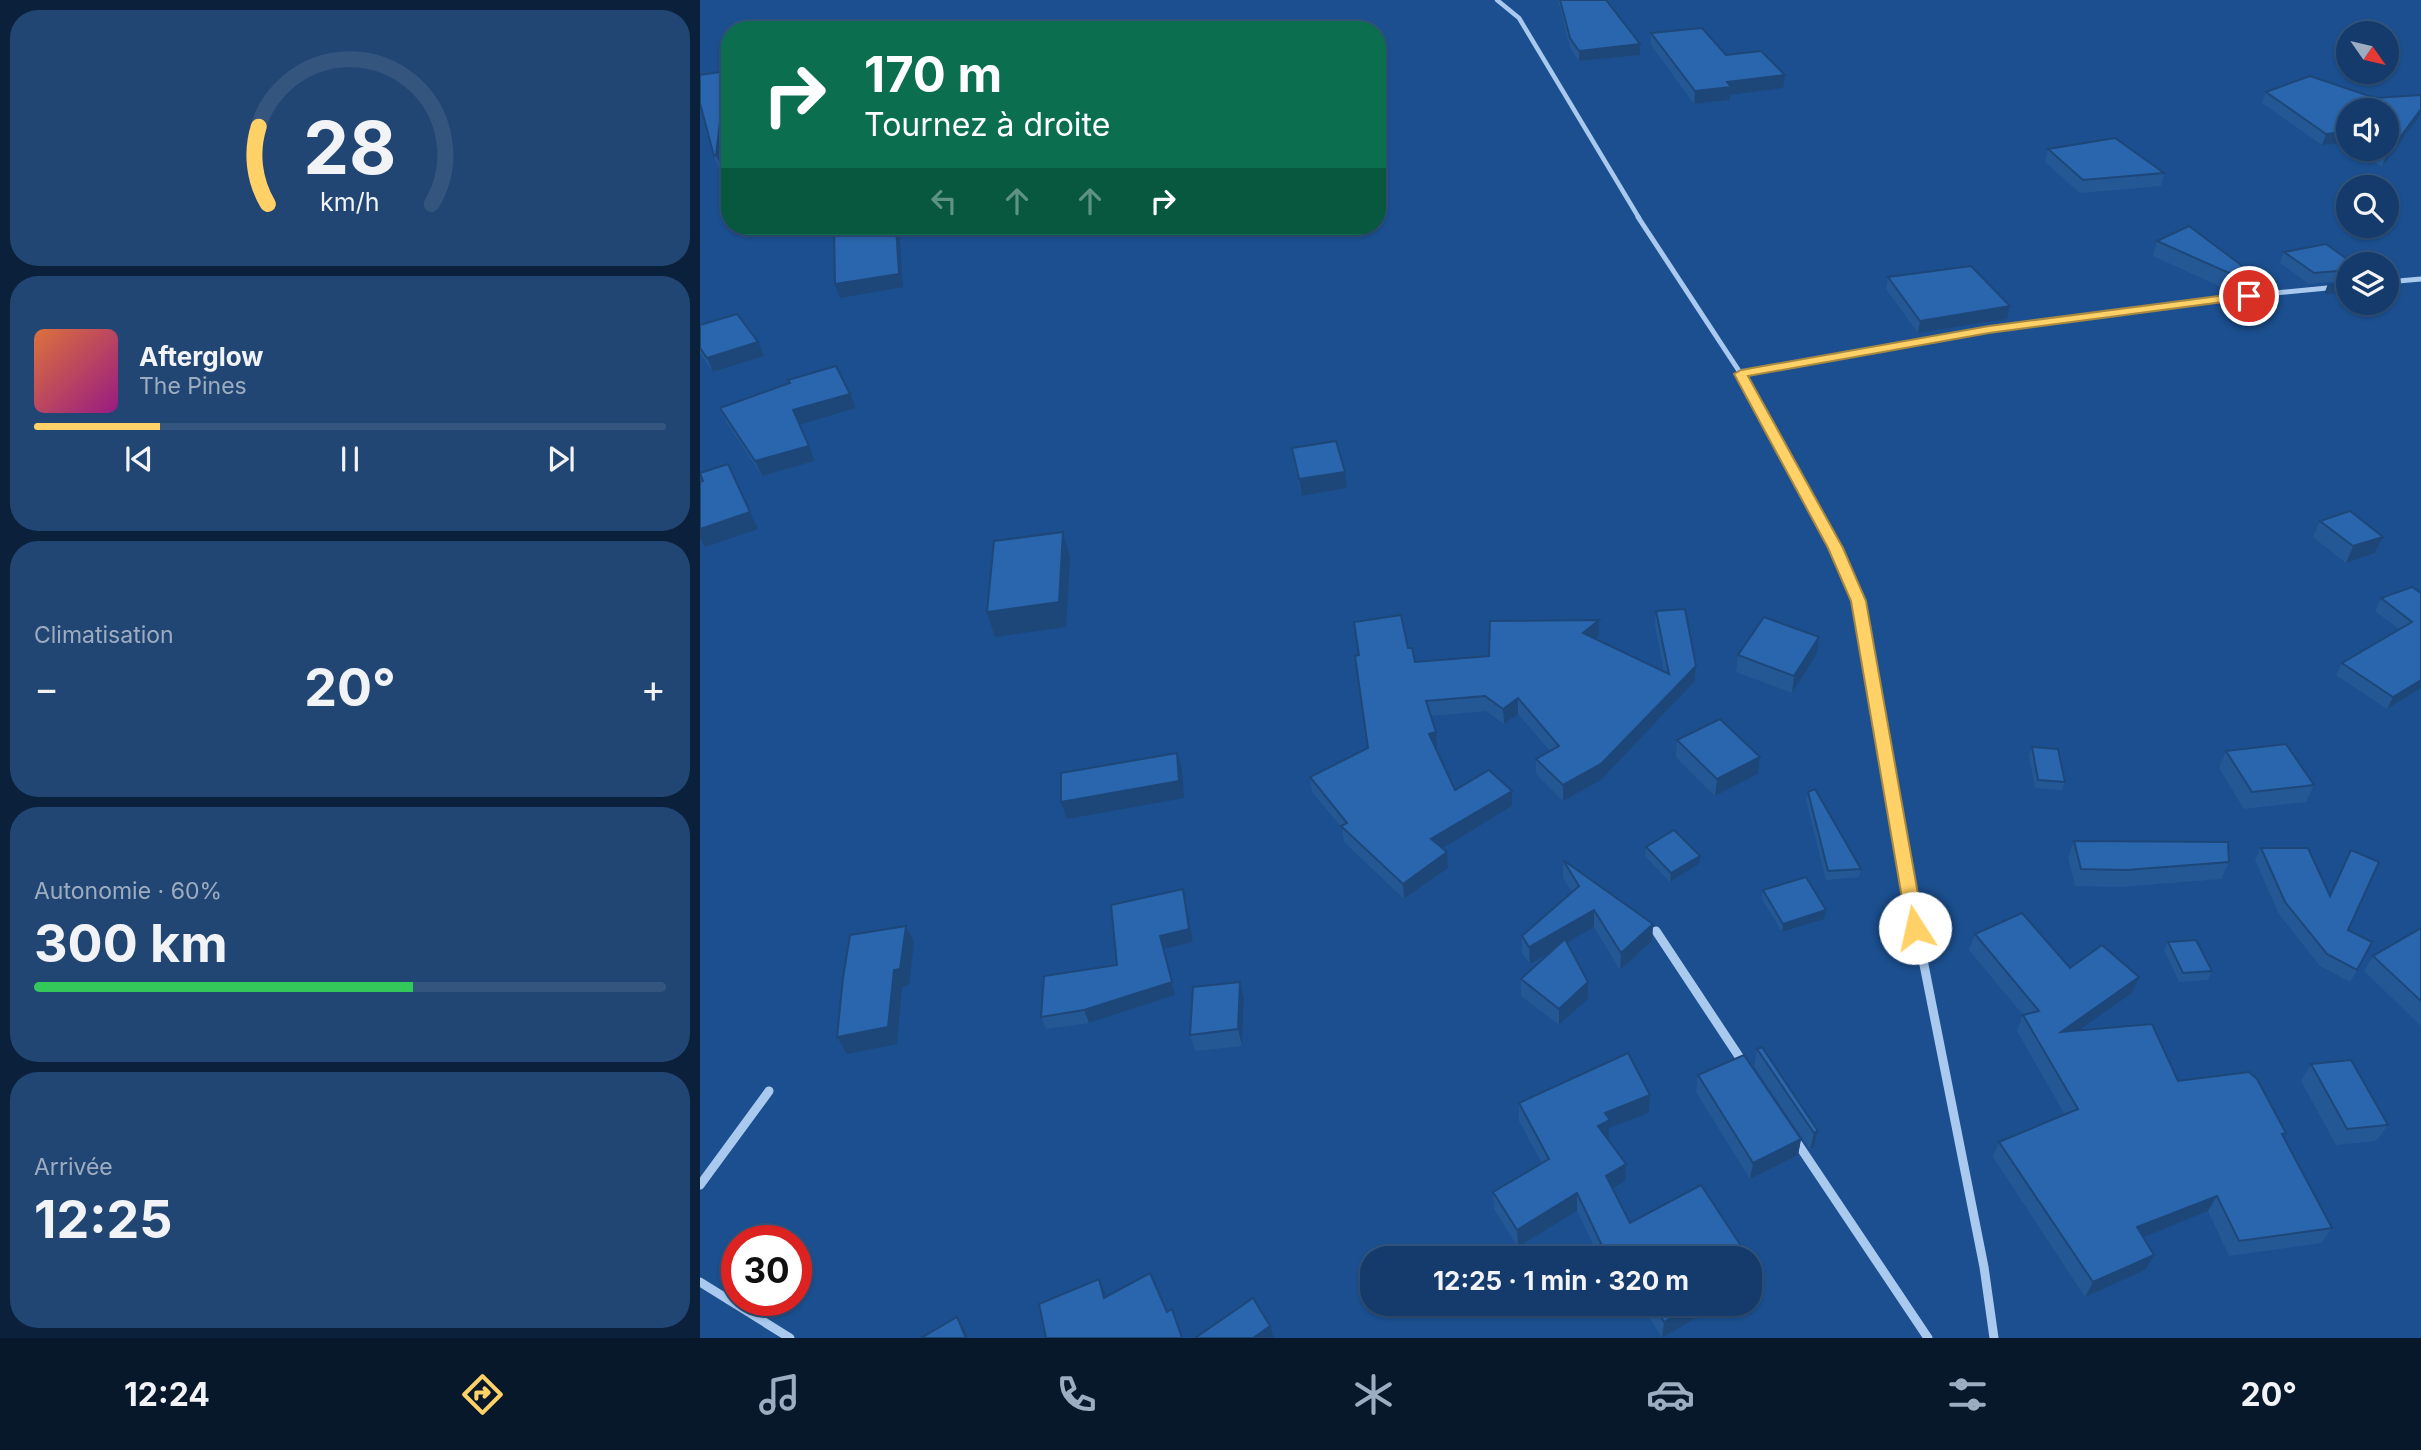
<!DOCTYPE html>
<html lang="fr">
<head>
<meta charset="utf-8">
<style>
	:root { --surface:#143b6b; --page:#214673; --text:#f1f3f6; --muted:#9dadc1; --line:#33557e; --accent:#ffd166 }
	body { margin:0; font-family:Inter,sans-serif; background:var(--page); color:var(--text); height:100vh; display:flex; flex-direction:column; font-size:26px; white-space:nowrap }
	* { box-sizing:border-box; margin:0 }
	p { font-size:23px; color:var(--muted) }
	.icon { flex:none; width:38px; height:38px; fill:none; stroke:currentColor; stroke-width:2; stroke-linecap:round; stroke-linejoin:round }
	.map { position:relative; flex:1; overflow:hidden }
	.details { display:flex; flex-direction:column; gap:10px; padding:10px; background:#0b203b; width:700px }
	.details>* { flex:none }
	.guide { position:absolute; left:21px; top:21px; width:665px; height:214px; border-radius:28px; box-shadow:0 2px 5px #0004,0 0 0 2px var(--line); background:#0b6e4f; color:#fff; overflow:hidden }
	.needle { width:46px; rotate:124deg }
	.buttons { position:absolute; left:1636px; top:21px; display:grid; gap:14px }
	.buttons a { display:grid; place-items:center; width:63px; height:63px; border-radius:50%; background:var(--surface); box-shadow:0 2px 5px #0004,0 0 0 2px var(--line); font-size:35px }
	.speed { position:absolute; left:21px; top:1225px; display:flex; gap:14px; font-size:35px; font-weight:700; text-align:center }
	.speed>* { display:grid; place-content:center; width:91px; height:91px; border-radius:50%; background:var(--surface); box-shadow:0 2px 5px #0004,0 0 0 2px var(--line); line-height:1 }
	.speed .limit { border:10px solid #d22; background:#fff; color:#111 }
	.pin { position:absolute; display:grid; place-items:center; width:60px; height:60px; color:#fff; margin:-30px; border:4px solid #fff; border-radius:50%; box-shadow:0 2px 7px #0007 }
	.me { position:absolute; width:77px; margin:-38px; rotate:350deg; stroke-linejoin:round; filter:drop-shadow(0 0 5px #0008) }
	.turn { display:flex; align-items:center; gap:24px; height:147px; padding:0 28px; font-size:32px }
	.turn .icon { width:91px; height:91px; stroke-width:2.5 }
	.turn b { display:block; font-size:49px; line-height:60px }
	.lanes { display:flex; align-items:center; height:66px; padding:0 28px; background:#0003; justify-content:center; gap:35px; direction:ltr }
	.lanes .off { opacity:.35 }
	.big { font-size:52px; font-weight:700; line-height:1.1 }
	.details .widget { flex:1; display:flex; flex-direction:column; justify-content:center; gap:10px; min-width:0; padding:0 24px; border-radius:28px; background:var(--page) }
	.details .dial { align-items:center; gap:0 }
	.dial svg { height:182px; overflow:visible; fill:none; stroke:var(--line); stroke-width:7; stroke-linecap:round; text-anchor:middle }
	.dial text { fill:var(--text); stroke:none }
	.song { display:flex; align-items:center; gap:21px }
	.cover { width:84px; height:84px; border-radius:10px; background:linear-gradient(135deg,hsl(20 70% 55%),hsl(310 70% 35%)) }
	.played { height:7px; border-radius:4px; background:linear-gradient(90deg,var(--accent) 20%,var(--line) 20%) }
	.keys { display:flex; justify-content:space-around; direction:ltr }
	.heat { display:flex; justify-content:space-between; align-items:center; font-size:38px; direction:ltr }
	.charge { height:10px; border-radius:5px; background:linear-gradient(90deg,#34c759 60%,var(--line) 0) }
	.trip { position:absolute; left:660px; top:1246px; width:402px; height:70px; border-radius:28px; background:var(--surface); box-shadow:0 2px 5px #0004,0 0 0 2px var(--line); font-weight:700; line-height:70px; text-align:center }
	.dock { display:flex; height:112px; justify-content:space-around; align-items:center; background:#08182b; color:var(--muted) }
	.dock .icon { width:49px; height:49px }
	.dock .selected { color:var(--accent) }
	.dock b { font-size:32px; color:var(--text) }
	main { display:flex; flex:1; min-height:0 }
	.map>svg:first-child { display:block }
</style>
</head>
<body>
<main>
<section class="details">
<div class="widget dial"><svg viewBox="0 0 100 80">
<path d="M14 69A42 42 0 1 1 86 69"/>
<path d="M14 69A42 42 0 0 1 10 35" stroke="#ffd166"/>
<text x="50" y="56" font-size="32" font-weight="700">28</text>
<text x="50" y="72" font-size="11">km/h</text>
</svg></div>
<div class="widget">
<div class="song"><i class="cover"></i><div><b>Afterglow</b><p>The Pines</p></div></div>
<div class="played"></div>
<div class="keys"><svg class="icon" aria-label="previous" viewBox="0 0 24 24"><path d="M18 5L8 12l10 7zM5 5v14"/></svg><svg class="icon" aria-label="pause" viewBox="0 0 24 24"><path d="M8 5v14M16 5v14"/></svg><svg class="icon" aria-label="next" viewBox="0 0 24 24"><path d="M6 5l10 7-10 7zM19 5v14"/></svg></div>
</div>
<div class="widget"><p>Climatisation</p>
<div class="heat"><a>−</a><b class="big">20°</b><a>+</a></div>
</div>
<div class="widget"><p>Autonomie · 60%</p><b class="big">300 km</b><div class="charge"></div></div>
<div class="widget"><p>Arrivée</p><b class="big">12:25</b></div>
</section>
<div class="map">
<svg width="1721" height="1338" viewBox="0 0 1721 1338">
	<rect width="100%" height="100%" fill="#1b4f8f"/>
	<g fill="none" stroke-linecap="round" stroke-linejoin="round">
		<!-- minor-far3 -->
		<path stroke="#a9c9ee" stroke-width="4.5" d="M797 0 819 18 939 218"/>
		<!-- minor-far2 -->
		<g stroke="#a9c9ee" stroke-width="5">
			<path d="M938 217 1041 374 1109 500"/>
			<path d="M1687 282 1721 279"/>
			<path d="M1041 374 1289 329 1524 298 1648 286"/>
		</g>
		<!-- minor-far1 -->
		<path stroke="#a9c9ee" stroke-width="7" d="M1108 498 1158 601 1204 865"/>
		<!-- minor -->
		<g stroke="#a9c9ee" stroke-width="9">
			<path d="M1204 864 1284 1267 1294 1338"/>
			<path d="M956 931 1044 1064"/>
			<path d="M1096 1141 1228 1338"/>
			<path d="M0 1185 69 1091"/>
			<path d="M0 1282 90 1338"/>
		</g>
	</g>
	<!-- wall -->
	<g fill="#245895">
		<path d="M858 0H906L940 44V55L879 61 870 48Z"/>
		<path d="M951 33 1026 55 1083 88 1030 95V100L994 104 951 45Z"/>
		<path d="M30 82V91L22 169H19L14 156Z"/>
		<path d="M1566 92 1675 98 1721 95V114L1682 167 1657 149H1687L1648 110V143L1622 145 1562 103Z"/>
		<path d="M1348 149 1464 173 1461 186 1380 193 1345 162Z"/>
		<path d="M1457 241 1545 268 1540 284 1532 292 1453 256Z"/>
		<path d="M1584 252 1648 264V292L1624 295 1628 284 1642 281 1609 284 1580 263Z"/>
		<path d="M1188 277 1307 319 1218 333 1186 289Z"/>
		<path d="M0 325 64 356 13 372 0 353Z"/>
		<path d="M150 394 156 408 100 425 115 461 62 476 27 423 20 408Z"/>
		<path d="M592 448 645 472 647 488 602 496 594 464Z"/>
		<path d="M1620 521 1683 537 1675 553 1646 563 1613 537Z"/>
		<path d="M1721 593V688L1687 709 1636 675 1642 663 1699 629 1675 611 1681 598Z"/>
		<path d="M956 611 996 666 995 681 901 780 863 801 836 774V759L850 751 818 714 804 724 786 711 731 716 737 747 735 748 755 790 812 791V806L742 848 747 852 748 868 704 899 644 842 642 828 612 792 610 777 668 748 708 648 715 662 789 656 899 620V636L895 639 964 672 955 626Z"/>
		<path d="M1119 637 1117 654 1092 693 1036 672 1038 655Z"/>
		<path d="M977 740 1058 774 1015 796 976 757Z"/>
		<path d="M1332 747 1365 782 1362 790 1335 788 1329 756Z"/>
		<path d="M1526 751 1614 785 1606 802 1544 809 1519 768Z"/>
		<path d="M1108 792 1161 869 1159 877 1126 880 1106 800Z"/>
		<path d="M1374 841 1529 862 1521 879 1421 887 1375 886 1368 858Z"/>
		<path d="M946 847 999 864 970 882 945 856Z"/>
		<path d="M1561 848 1630 895 1651 850 1648 930 1657 970 1650 982 1620 966 1579 914 1555 860Z"/>
		<path d="M863 860 953 924 952 941 920 970 894 927 867 942 888 999 859 1025 821 996V979L853 950 830 964 822 953V936L872 892 863 878Z"/>
		<path d="M1063 890 1126 910 1124 919 1082 932 1062 899Z"/>
		<path d="M486 901 493 942 464 949 475 995 389 1023 346 1029 341 1017 417 965Z"/>
		<path d="M1721 928V1026L1664 971 1673 956Z"/>
		<path d="M1275 934 1370 968 1439 977 1432 993 1379 1030 1478 1081 1586 1133 1583 1137 1632 1228 1621 1243 1529 1256 1508 1211 1443 1237 1445 1270 1385 1297 1293 1157 1299 1142 1365 1115 1317 1031 1323 1015 1269 950Z"/>
		<path d="M1468 942 1512 971 1508 980 1479 982 1464 950Z"/>
		<path d="M540 982 544 999 542 1046 495 1051 490 1035Z"/>
		<path d="M1057 1049 1118 1131 1114 1147 1110 1149 1054 1066Z"/>
		<path d="M1611 1064 1688 1125 1676 1141 1636 1145 1601 1081Z"/>
		<path d="M998 1075 1101 1139 1098 1155 1050 1179 996 1092Z"/>
		<path d="M950 1095 949 1113 909 1128V1138L907 1139 925 1181 913 1189 930 1223 1049 1258H900L877 1211 818 1247 794 1209 793 1192 842 1163 819 1121V1103Z"/>
		<path d="M941 1304H1020L962 1338Z"/>
	</g>
	<!-- shaded-wall -->
	<g fill="#1d4779">
		<path d="M940 44V55L879 61V51Z"/>
		<path d="M26 71 30 82V91L22 169 16 155Z"/>
		<path d="M1085 75 1083 88 1030 95V100L994 104 995 91 1027 82Z"/>
		<path d="M1721 109V114L1682 167 1686 156Z"/>
		<path d="M1648 131V143L1622 145 1626 134Z"/>
		<path d="M196 226H198L199 228 203 287 140 298 135 284Z"/>
		<path d="M1545 268 1540 284 1532 292 1538 277Z"/>
		<path d="M1648 281V292L1624 295 1628 284Z"/>
		<path d="M1310 306 1307 319 1218 333 1220 321Z"/>
		<path d="M58 342 64 356 13 372 7 358Z"/>
		<path d="M150 394 156 408 99 425 93 410Z"/>
		<path d="M109 446 115 461 62 476 55 461Z"/>
		<path d="M645 472 647 488 602 496 599 479Z"/>
		<path d="M50 512 58 529 5 547 0 537V529Z"/>
		<path d="M363 532 370 557 366 627 295 637 287 612Z"/>
		<path d="M1683 537 1675 553 1646 563 1653 546Z"/>
		<path d="M899 620V636L883 649V633Z"/>
		<path d="M1119 637 1117 654 1092 693 1094 676Z"/>
		<path d="M996 666 995 681 901 780 863 801V785Z"/>
		<path d="M1721 680V688L1687 709 1693 697Z"/>
		<path d="M818 698V714L804 724 803 709Z"/>
		<path d="M736 732 737 747 730 749 729 734Z"/>
		<path d="M477 753 482 770 484 798 367 819 361 802Z"/>
		<path d="M1060 757 1058 774 1015 796 1017 779Z"/>
		<path d="M812 791V806L733 854 731 839Z"/>
		<path d="M747 852 748 868 704 899 703 884Z"/>
		<path d="M1000 856 999 864 970 882 971 873Z"/>
		<path d="M483 889 486 901 493 942 464 949 475 995 389 1023 384 1010 460 936Z"/>
		<path d="M894 910V927L830 964 829 947Z"/>
		<path d="M1126 910 1124 919 1082 932 1083 924Z"/>
		<path d="M953 924 952 941 920 970 921 953Z"/>
		<path d="M206 926 214 942 209 985 202 987 197 1044 147 1054 137 1037 194 970Z"/>
		<path d="M1439 977 1432 993 1354 1048 1361 1032Z"/>
		<path d="M540 982 544 999 542 1046 538 1029Z"/>
		<path d="M888 982V999L859 1025V1009Z"/>
		<path d="M950 1095 949 1113 909 1128V1138L897 1144 898 1126 905 1113Z"/>
		<path d="M1118 1131 1114 1147 1110 1149 1114 1133Z"/>
		<path d="M1101 1139 1098 1155 1050 1179 1053 1163Z"/>
		<path d="M926 1164 925 1181 906 1193V1176Z"/>
		<path d="M877 1193V1211L818 1247 817 1230Z"/>
		<path d="M1517 1196 1508 1211 1429 1243 1437 1227Z"/>
		<path d="M919 1249 918 1258H906V1254Z"/>
		<path d="M1454 1255 1445 1270 1385 1297 1393 1282Z"/>
		<path d="M1056 1268 1053 1285 1050 1286V1272Z"/>
		<path d="M399 1279 404 1290 409 1309 404 1298Z"/>
		<path d="M995 1304H1020L962 1338 964 1322Z"/>
		<path d="M257 1317 262 1325 268 1338H266Z"/>
		<path d="M570 1326 574 1338H553Z"/>
	</g>
	<!-- building -->
	<g fill="#2a66ad" stroke="#1d4779" stroke-width="2">
		<path d="M860 0H906L940 44 879 51 870 38Z"/>
		<path d="M1002 28 1026 55 1061 51 1085 75 1027 82 1031 87 995 91 951 33Z"/>
		<path d="M26 71 16 155 14 156 0 103V75Z"/>
		<path d="M1610 76 1675 98 1721 95V109L1686 156 1677 149H1687V110H1648V131L1626 134 1566 92Z"/>
		<path d="M1415 138 1464 173 1383 180 1348 149Z"/>
		<path d="M134 226H196L199 274 135 284Z"/>
		<path d="M1489 226 1545 268 1538 277 1457 241Z"/>
		<path d="M1626 244 1654 264H1648V270L1614 273 1584 252Z"/>
		<path d="M1271 266 1310 306 1220 321 1188 277Z"/>
		<path d="M37 314 58 342 7 358 0 348V325Z"/>
		<path d="M136 366 150 394 93 410 109 446 55 461 20 408 90 383 88 380Z"/>
		<path d="M636 441 645 472 599 479 592 448Z"/>
		<path d="M28 464 50 512 0 529V482L3 481 0 473Z"/>
		<path d="M1650 511 1683 537 1653 546 1620 521Z"/>
		<path d="M363 532 359 602 287 612 294 541Z"/>
		<path d="M1712 587 1721 593V680L1693 697 1642 663 1712 622 1681 598Z"/>
		<path d="M985 609 996 666 901 764 863 785 836 759 859 746 818 698 803 709 785 696 726 701 736 732 729 734 755 790 789 770 812 791 731 839 747 852 703 884 641 826 647 823 610 777 668 748 655 656 659 655 654 622 701 615 708 648H712L715 662 789 656 790 621 899 620 883 633 969 674 956 611Z"/>
		<path d="M1064 617 1119 637 1094 676 1038 655Z"/>
		<path d="M1020 719 1060 757 1017 779 977 740Z"/>
		<path d="M1586 744 1614 785 1552 792 1526 751Z"/>
		<path d="M1332 747 1358 749 1365 782 1338 780Z"/>
		<path d="M477 753 479 781 361 802V773Z"/>
		<path d="M1115 789 1161 869 1128 871 1108 792Z"/>
		<path d="M974 830 1000 856 971 873 946 847Z"/>
		<path d="M1374 841 1528 842 1529 862 1427 870 1381 869Z"/>
		<path d="M1561 848H1608L1630 896 1651 850 1679 862 1648 930 1672 942 1657 970 1627 954 1585 902Z"/>
		<path d="M863 860 953 924 921 953 894 910 829 947 822 936 879 886Z"/>
		<path d="M1106 877 1126 910 1083 924 1063 890Z"/>
		<path d="M483 889 489 929 460 936 472 982 384 1010 341 1017 344 976 417 965 411 905Z"/>
		<path d="M1322 913 1370 968 1402 945 1439 977 1361 1032 1452 1024 1478 1081 1549 1072 1557 1079 1586 1133 1582 1134 1632 1228 1539 1241 1517 1196 1437 1227 1454 1255 1393 1282 1299 1142 1378 1109 1323 1015 1339 1011 1275 934Z"/>
		<path d="M206 926 200 969 194 970 188 1027 137 1037 143 978 150 935Z"/>
		<path d="M1721 928V1001L1673 956Z"/>
		<path d="M865 939 888 982 859 1009 821 979Z"/>
		<path d="M1496 940 1512 971 1483 973 1468 942Z"/>
		<path d="M540 982 538 1029 490 1035 493 987Z"/>
		<path d="M1062 1047 1118 1131 1114 1133 1057 1049Z"/>
		<path d="M928 1053 950 1095 905 1113 910 1120 898 1126 926 1164 906 1176 930 1223 1001 1185 1049 1258H925L919 1249 906 1254 877 1193 817 1230 793 1192 849 1159 819 1103Z"/>
		<path d="M1044 1055 1101 1139 1053 1163 998 1075Z"/>
		<path d="M1651 1060 1688 1125 1647 1129 1611 1064Z"/>
		<path d="M1050 1259 1056 1268 1050 1272Z"/>
		<path d="M450 1273 467 1312 472 1309 482 1338H346L339 1304 399 1279 404 1298Z"/>
		<path d="M553 1298 570 1326 553 1338H495Z"/>
		<path d="M953 1304H995L964 1322Z"/>
		<path d="M257 1317 266 1338H221Z"/>
	</g>
	<!-- route -->
	<path fill="#ffd166" stroke="#a68842" stroke-width="2" d="M1549 292 1553 293V298L1289 333 1048 376 1143 548 1166 601 1224 928 1221 933H1208L1151 601 1128 548 1034 374 1041 370 1289 326Z"/>
</svg>
<div class="buttons">
<a><svg class="needle" viewBox="-14 -14 28 28"><path d="M0-13l5 13h-10z" fill="#e53935"/><path d="M0 13l5-13h-10z" fill="#9dadc1"/></svg></a>
<a><svg class="icon" aria-label="sound" viewBox="0 0 24 24"><path d="M4 9h4l5-4v14l-5-4H4zM17 9q2 3 0 6"/></svg></a>
<a><svg class="icon" aria-label="search" viewBox="0 0 24 24"><circle cx="10" cy="10" r="6"/><path d="M15 15l6 6"/></svg></a>
<a><svg class="icon" aria-label="layers" viewBox="0 0 24 24"><path d="M12 4l9 5-9 5-9-5zM3 14l9 5 9-5"/></svg></a>
</div>
<div class="speed"><div class="limit">30</div></div>
<div class="pin" style="left:1549px;top:296px;background:#d93025"><svg class="icon" aria-label="arrive" viewBox="0 0 24 24"><path d="M6 21V4h12l-3 4 3 4H6"/></svg></div>
<svg class="me" style="left:1215px;top:928px" viewBox="-20 -20 40 40"><circle r="19" fill="#fff"/><path d="M0-13L10 11 0 6-10 11z" fill="#ffd166"/></svg>
<div class="trip">12:25 · 1 min · 320 m</div>
<div class="guide">
<div class="turn"><svg class="icon" aria-label="right" viewBox="0 0 24 24"><path d="M7 20v-9h11M14 6l5 5-5 5"/></svg><div><b>170 m</b>Tournez à droite</div></div>
<div class="lanes"><svg class="icon off" aria-label="left" viewBox="0 0 24 24"><path d="M17 20v-9H6M10 6l-5 5 5 5"/></svg><svg class="icon off" aria-label="ahead" viewBox="0 0 24 24"><path d="M12 20V5M6 11l6-6 6 6"/></svg><svg class="icon off" aria-label="ahead" viewBox="0 0 24 24"><path d="M12 20V5M6 11l6-6 6 6"/></svg><svg class="icon" aria-label="right" viewBox="0 0 24 24"><path d="M7 20v-9h11M14 6l5 5-5 5"/></svg></div>
</div>
</div>
</main>
<nav class="dock">
<b>12:24</b>
<svg class="icon selected" aria-label="directions" viewBox="0 0 24 24"><path d="M12 3l9 9-9 9-9-9zM9 14v-3h6M13 9l2 2-2 2"/></svg>
<svg class="icon" aria-label="music" viewBox="0 0 24 24"><path d="M9 18V5l10-2v13"/><circle cx="6" cy="18" r="3"/><circle cx="16" cy="16" r="3"/></svg>
<svg class="icon" aria-label="phone" viewBox="0 0 24 24"><path d="M5 4h4l2 5-3 2q2 4 5 5l2-3 5 2v4C11 20 4 13 5 4z"/></svg>
<svg class="icon" aria-label="climate" viewBox="0 0 24 24"><path d="M12 3v18M4 7l16 10M4 17L20 7"/></svg>
<svg class="icon" aria-label="car" viewBox="0 0 24 24"><path d="M5 17H2v-5l4-1 3-4h7l3 4 3 1v5h-3M9 17h6M6 11h13"/><circle cx="7" cy="17" r="2"/><circle cx="17" cy="17" r="2"/></svg>
<svg class="icon" aria-label="filters" viewBox="0 0 24 24"><path d="M4 7h16M4 17h16"/><circle cx="9" cy="7" r="2"/><circle cx="15" cy="17" r="2"/></svg>
<b>20°</b>
</nav>
</body>
</html>
